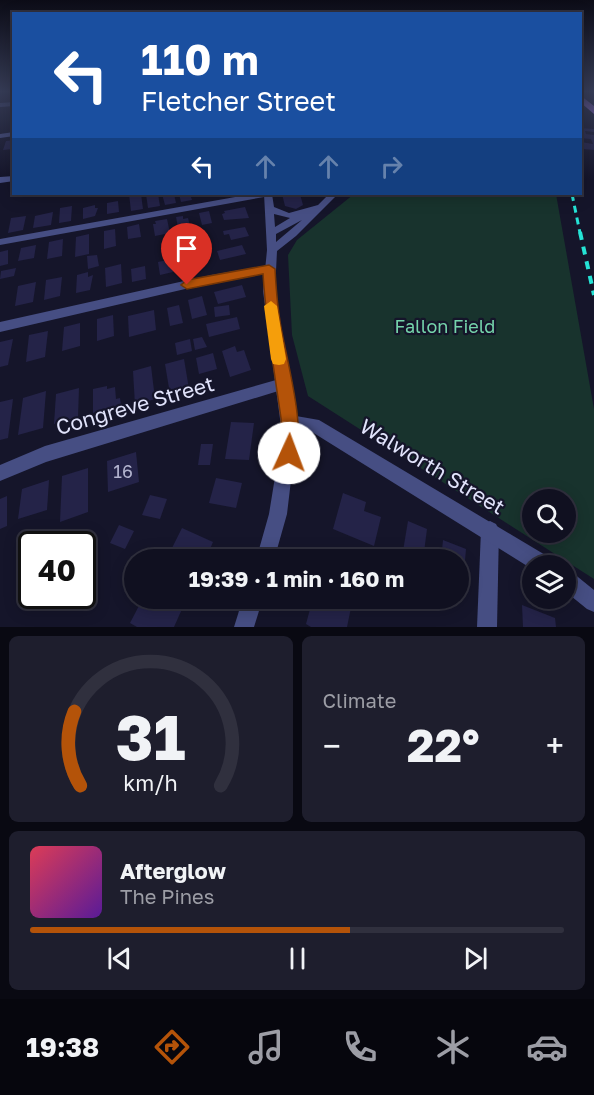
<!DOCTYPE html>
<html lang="en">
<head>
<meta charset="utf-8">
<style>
	:root { --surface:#101020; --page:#1e1e2d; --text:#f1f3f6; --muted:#9c9da5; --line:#30303e; --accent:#b45309 }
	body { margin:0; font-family:"Golos Text",sans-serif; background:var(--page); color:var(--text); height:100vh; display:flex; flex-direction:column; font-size:22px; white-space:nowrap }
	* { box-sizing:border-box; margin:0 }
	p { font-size:20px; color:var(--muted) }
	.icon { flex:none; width:33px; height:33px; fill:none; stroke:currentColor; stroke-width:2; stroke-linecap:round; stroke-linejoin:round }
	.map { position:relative; height:627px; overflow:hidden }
	.drawer { display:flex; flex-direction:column; gap:9px; padding:9px; background:#090912; flex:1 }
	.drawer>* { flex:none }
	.top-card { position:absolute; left:12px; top:12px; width:570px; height:183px; border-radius:0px; box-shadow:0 3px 15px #0003,0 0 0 2px var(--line); background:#1a4fa0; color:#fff; overflow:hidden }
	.fabs { position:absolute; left:522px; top:489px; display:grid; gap:12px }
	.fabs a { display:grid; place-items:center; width:54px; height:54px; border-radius:50%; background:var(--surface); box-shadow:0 3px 15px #0003,0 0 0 2px var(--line); font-size:30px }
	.speed { position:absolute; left:18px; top:531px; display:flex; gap:12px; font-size:30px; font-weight:700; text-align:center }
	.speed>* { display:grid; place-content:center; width:78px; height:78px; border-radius:50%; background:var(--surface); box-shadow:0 3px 15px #0003,0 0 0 2px var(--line); line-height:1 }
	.speed .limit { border:3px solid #111; border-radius:9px; background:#fff; color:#111 }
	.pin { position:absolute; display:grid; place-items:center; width:51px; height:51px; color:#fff; margin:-62px -26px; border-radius:50% 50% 50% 0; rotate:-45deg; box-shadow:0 0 6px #0007 }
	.pin .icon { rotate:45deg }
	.me { position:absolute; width:66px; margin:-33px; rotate:2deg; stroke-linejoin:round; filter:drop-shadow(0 0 4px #0008) }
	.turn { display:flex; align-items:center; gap:21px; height:126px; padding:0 30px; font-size:27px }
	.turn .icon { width:78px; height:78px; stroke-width:2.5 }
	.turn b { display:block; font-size:42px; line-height:51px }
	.lanes { display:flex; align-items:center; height:57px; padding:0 30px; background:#0003; justify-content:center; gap:30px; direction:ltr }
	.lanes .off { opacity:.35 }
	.big { font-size:45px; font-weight:700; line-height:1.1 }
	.drawer .tile { flex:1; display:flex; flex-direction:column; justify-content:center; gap:9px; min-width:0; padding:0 21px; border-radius:9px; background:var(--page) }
	.drawer .dial { align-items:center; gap:0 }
	.dial svg { height:156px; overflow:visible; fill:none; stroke:var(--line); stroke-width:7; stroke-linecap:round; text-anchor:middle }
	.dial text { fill:var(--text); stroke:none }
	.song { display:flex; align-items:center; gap:18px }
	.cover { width:72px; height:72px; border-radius:9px; background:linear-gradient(135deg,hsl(350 70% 55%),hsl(270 70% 35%)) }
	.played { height:6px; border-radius:3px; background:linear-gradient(90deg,var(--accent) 60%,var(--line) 60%) }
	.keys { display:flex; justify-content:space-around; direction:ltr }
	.heat { display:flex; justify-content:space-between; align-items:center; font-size:33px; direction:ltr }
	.drawer .tiles { flex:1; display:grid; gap:9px; grid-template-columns:1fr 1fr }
	.tile:last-child { grid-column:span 2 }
	.trip { position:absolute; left:124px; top:549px; width:345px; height:60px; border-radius:30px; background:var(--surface); box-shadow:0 3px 15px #0003,0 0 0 2px var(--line); font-weight:700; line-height:60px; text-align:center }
	.tabs { display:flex; height:96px; justify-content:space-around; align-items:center; background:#06060d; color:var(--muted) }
	.tabs .icon { width:42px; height:42px }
	.tabs .on { color:var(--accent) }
	.tabs b { font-size:27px; color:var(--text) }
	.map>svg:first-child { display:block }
</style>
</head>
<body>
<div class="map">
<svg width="594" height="627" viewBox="0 0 594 627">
	<rect width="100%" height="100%" fill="#15152a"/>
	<!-- green -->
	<path fill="#18332d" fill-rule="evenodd" d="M354 194H556L594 409V579L308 396 292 335 288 255 297 240ZM532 500H566V532H532Z"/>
	<!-- building -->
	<g fill="#242348">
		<path d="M580 128 594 129V132L585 131 586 134 594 135V150L583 149 581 142 593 144 591 139 580 138Z"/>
		<path d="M14 140 13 149 3 150 6 141Z"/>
		<path d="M129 194H141L143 209 131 211Z"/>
		<path d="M146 194H158L160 206 148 208Z"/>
		<path d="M162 194H174L176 203 165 205Z"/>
		<path d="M179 194H190L192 200 181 202Z"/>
		<path d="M282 194H300L303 205 296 209 285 206Z"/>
		<path d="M118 201 119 212 107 214V203Z"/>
		<path d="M95 205V208H98L95 216 83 219V208Z"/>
		<path d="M72 206 71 221 59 223 60 208Z"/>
		<path d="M245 207 249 218 224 220 222 214 225 213 224 211Z"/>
		<path d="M209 211 212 223 202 225 199 213Z"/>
		<path d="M53 212 51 225 33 228 35 216Z"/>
		<path d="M26 216 23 230 8 233 11 218Z"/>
		<path d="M183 216V219L188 218 191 230 179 233 176 217Z"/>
		<path d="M167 219 170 233 155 236 153 224H156L155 221Z"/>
		<path d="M139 224 141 237 128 239 127 227Z"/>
		<path d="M245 227 249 236 231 240 229 234 224 235 223 231Z"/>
		<path d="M115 229 116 246 104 249V231Z"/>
		<path d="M89 234V254L75 257 76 237Z"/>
		<path d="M63 239 62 256 47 259 49 242Z"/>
		<path d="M36 245 34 258 18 261 21 248Z"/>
		<path d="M242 245 246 254 220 260 217 251Z"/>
		<path d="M8 250V264L0 266V252Z"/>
		<path d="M197 252 202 268 187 271 183 255Z"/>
		<path d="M97 255 99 266 88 269 87 256Z"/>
		<path d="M171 259 173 272 160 275 158 262Z"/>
		<path d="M121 264 122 283 106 287 105 268Z"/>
		<path d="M145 266 146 279 132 282 131 269Z"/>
		<path d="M16 268 14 276 0 279 1 271Z"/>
		<path d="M88 272V277L93 275 90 290 76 293 77 275Z"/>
		<path d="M62 277 60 296 44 300 46 280Z"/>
		<path d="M36 282 33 302 15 306 18 286Z"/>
		<path d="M242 285 246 297 218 304 214 292Z"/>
		<path d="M202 296 207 315 192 319 188 300Z"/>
		<path d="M179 305 183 323 170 326 167 308Z"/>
		<path d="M229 305 230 315 215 317 214 307Z"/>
		<path d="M154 310 156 330 129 337 128 316Z"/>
		<path d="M113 315 114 336 97 341V319Z"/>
		<path d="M237 317 240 329 209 337 206 324Z"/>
		<path d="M80 323V346L62 351 64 327Z"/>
		<path d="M48 331 45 357 26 362 29 335Z"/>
		<path d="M202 337 207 347 195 350 193 339Z"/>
		<path d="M13 339 8 365 0 367V342Z"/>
		<path d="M190 339 192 351 177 355 175 343Z"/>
		<path d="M235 346 237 352 244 350 251 370 230 377 222 351Z"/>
		<path d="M213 353 217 369 199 374 196 358Z"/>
		<path d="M184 359 189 389 170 394 165 364Z"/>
		<path d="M151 366 155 399 135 405 133 371Z"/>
		<path d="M107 386V389L115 387 116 399 120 398 121 405 93 413V389Z"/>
		<path d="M79 388 78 417 54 424 56 394Z"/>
		<path d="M46 391 43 428 18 435 23 398Z"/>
		<path d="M13 399 8 438 0 440V402Z"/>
		<path d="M231 422 254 423 249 460 225 459Z"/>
		<path d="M201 444H213L210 465H198Z"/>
		<path d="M136 452 139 482 108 492 107 461Z"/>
		<path d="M88 468V512L60 522 62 476Z"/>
		<path d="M216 478 242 483 236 508 209 503Z"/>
		<path d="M49 480 47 510 18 519 22 489Z"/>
		<path d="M343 493 366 502 364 511 381 517 374 546 333 529Z"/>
		<path d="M150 495 167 499 160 519 142 515Z"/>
		<path d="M7 496V526L0 529V499Z"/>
		<path d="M408 521 427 529 423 560 402 557Z"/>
		<path d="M119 525 134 531 125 549 110 543Z"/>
		<path d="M182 528 213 542 205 560H166Z"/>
		<path d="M443 540 466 549 462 596 459 594V560H441Z"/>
		<path d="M143 598H183L186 600 174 627H137L130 623Z"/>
		<path d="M313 598H353L347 627H311L306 624Z"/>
		<path d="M522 605 555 618 556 627H523Z"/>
	</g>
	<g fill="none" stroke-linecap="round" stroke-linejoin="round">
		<!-- minor -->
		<g fill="#464e83" fill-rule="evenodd">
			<path d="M14 102V106L0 107V103Z"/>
			<path d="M14 132V136L0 138V134Z"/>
			<path d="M14 176V181L0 183V177Z"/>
			<path d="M252 194H268L264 197 0 245V239Z"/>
			<path d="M269 265 274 269 273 272 211 283 0 332V322L211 275Z"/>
			<path d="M283 378 288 380 290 384 288 388 46 462 0 481V465L45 446Z"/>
			<path d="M490 521 496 524 499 530 497 627H477L481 530 484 524Z"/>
		</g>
		<!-- tertiary -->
		<g fill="#464e83" fill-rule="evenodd">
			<path d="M264 194H272L274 207 289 213 318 205 329 194H338L296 236 277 251 275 291 296 416 319 420 552 559 554 566H532V569L312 432 297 430 287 514 274 560H256L269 514 282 434 263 291 267 250ZM274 214 290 218 275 227ZM302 220 276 242V234Z"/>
			<path d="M566 570 573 573 594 590V612L587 609 566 592Z"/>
			<path d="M243 598H263L254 627H234Z"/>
		</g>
		<!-- primary -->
		<path fill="#ac76ee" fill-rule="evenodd" d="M580 95 594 106V114L580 102Z"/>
		<!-- rail-far1 -->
		<path stroke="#25e3d5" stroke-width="3" stroke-dasharray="7 5" stroke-linecap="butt" d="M572 194 580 233"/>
		<!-- rail -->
		<path stroke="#25e3d5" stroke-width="4" stroke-dasharray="8 7" stroke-linecap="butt" d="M580 232 594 295"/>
	</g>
	<!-- sky -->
	<linearGradient id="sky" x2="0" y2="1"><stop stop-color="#0c0c17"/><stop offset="0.51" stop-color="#353b55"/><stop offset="1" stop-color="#353b55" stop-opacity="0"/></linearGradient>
	<rect width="594" height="179" fill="url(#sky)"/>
	<!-- route -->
	<path fill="#b45309" stroke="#753606" stroke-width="1.5" d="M269 265 275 269C276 286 277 304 280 321 285 355 307 429 295 459L289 462 282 459C277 446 282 432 281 418 274 370 266 323 263 274L187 289 181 285 187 280Z"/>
	<!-- slow -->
	<path fill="#f59e0b" d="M271 301 277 306 286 359 284 364 279 365 273 364 271 359 264 306Z"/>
	<g text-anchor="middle" stroke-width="4.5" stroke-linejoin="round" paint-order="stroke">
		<!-- park labels -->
		<g font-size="18" fill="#75d4ab" stroke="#15152a">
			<text x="445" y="333">Fallon Field</text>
		</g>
		<!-- near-number labels -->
		<g font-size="18" fill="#b2b3ce">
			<text x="123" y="478">16</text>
		</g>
		<!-- near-street labels -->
		<g font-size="21" fill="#e1e3fb" stroke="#15152a">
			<text transform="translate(135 406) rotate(-16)" y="7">Congreve Street</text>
			<text transform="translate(432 467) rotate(31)" y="7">Walworth Street</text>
		</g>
	</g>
</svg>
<div class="fabs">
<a><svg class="icon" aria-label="search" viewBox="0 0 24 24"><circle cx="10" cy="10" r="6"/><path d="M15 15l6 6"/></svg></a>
<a><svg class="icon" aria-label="layers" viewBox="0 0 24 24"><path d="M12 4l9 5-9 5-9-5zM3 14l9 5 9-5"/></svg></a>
</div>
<div class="speed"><div class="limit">40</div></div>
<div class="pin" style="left:187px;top:285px;background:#d93025"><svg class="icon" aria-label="arrive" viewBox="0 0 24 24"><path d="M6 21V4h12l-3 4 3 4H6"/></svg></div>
<svg class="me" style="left:289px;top:453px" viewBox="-20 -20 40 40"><circle r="19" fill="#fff"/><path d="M0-13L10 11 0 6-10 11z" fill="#b45309"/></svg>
<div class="trip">19:39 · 1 min · 160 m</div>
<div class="top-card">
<div class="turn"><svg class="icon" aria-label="left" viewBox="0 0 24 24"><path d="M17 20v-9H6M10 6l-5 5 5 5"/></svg><div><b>110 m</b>Fletcher Street</div></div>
<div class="lanes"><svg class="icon" aria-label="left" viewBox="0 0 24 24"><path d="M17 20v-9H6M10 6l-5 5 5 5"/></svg><svg class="icon off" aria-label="ahead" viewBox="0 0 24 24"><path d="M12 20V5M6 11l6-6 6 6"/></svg><svg class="icon off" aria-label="ahead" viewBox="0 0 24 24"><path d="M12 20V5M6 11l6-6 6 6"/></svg><svg class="icon off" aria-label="right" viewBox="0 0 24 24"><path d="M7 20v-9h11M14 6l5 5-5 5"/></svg></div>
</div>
</div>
<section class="drawer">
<div class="tiles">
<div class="tile dial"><svg viewBox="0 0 100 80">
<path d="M14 69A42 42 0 1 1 86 69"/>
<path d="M14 69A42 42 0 0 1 11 31" stroke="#b45309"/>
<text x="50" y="56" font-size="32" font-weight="700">31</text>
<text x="50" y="72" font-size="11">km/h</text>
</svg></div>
<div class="tile"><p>Climate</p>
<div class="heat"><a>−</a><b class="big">22°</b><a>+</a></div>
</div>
<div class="tile">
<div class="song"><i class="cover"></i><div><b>Afterglow</b><p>The Pines</p></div></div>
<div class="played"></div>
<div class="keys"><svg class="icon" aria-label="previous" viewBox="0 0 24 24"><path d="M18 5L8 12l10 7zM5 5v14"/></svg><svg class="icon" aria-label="pause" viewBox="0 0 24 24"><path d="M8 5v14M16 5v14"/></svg><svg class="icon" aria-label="next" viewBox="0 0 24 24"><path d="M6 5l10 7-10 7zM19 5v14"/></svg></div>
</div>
</div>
</section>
<nav class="tabs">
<b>19:38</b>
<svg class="icon on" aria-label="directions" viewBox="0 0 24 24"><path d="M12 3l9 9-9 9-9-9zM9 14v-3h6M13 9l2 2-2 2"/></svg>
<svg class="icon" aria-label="music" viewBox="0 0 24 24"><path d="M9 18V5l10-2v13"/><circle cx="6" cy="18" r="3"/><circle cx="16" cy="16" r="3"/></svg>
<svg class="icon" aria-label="phone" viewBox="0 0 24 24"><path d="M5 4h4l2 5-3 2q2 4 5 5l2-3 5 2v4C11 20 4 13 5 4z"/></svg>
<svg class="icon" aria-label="climate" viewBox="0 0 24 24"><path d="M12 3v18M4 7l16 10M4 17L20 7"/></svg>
<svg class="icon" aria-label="car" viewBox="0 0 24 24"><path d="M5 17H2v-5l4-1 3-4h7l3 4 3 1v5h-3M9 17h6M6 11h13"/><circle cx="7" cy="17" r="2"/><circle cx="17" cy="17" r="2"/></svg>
</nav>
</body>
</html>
